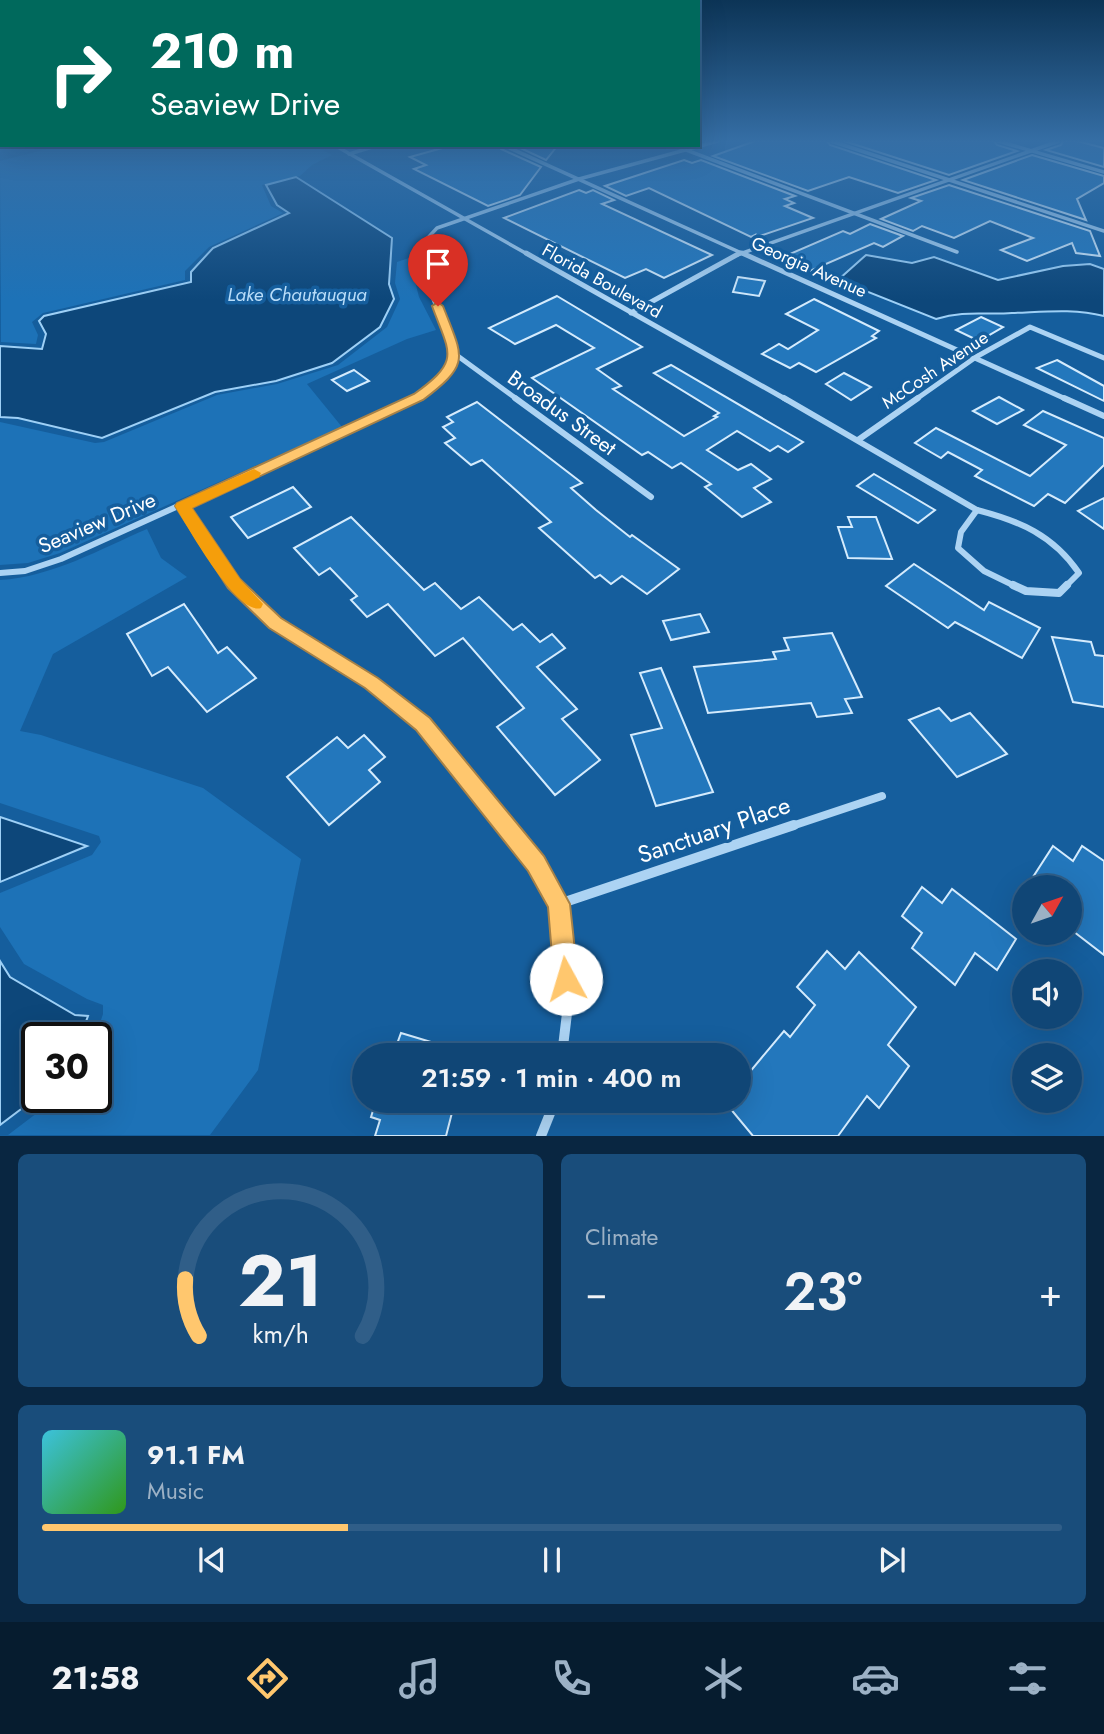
<!DOCTYPE html>
<html lang="en">
<head>
<meta charset="utf-8">
<style>
	:root { --surface:#104676; --page:#194d7b; --text:#f1f3f6; --muted:#9cb1c5; --line:#305e88; --accent:#ffc76e }
	body { margin:0; font-family:Jost,sans-serif; background:var(--page); color:var(--text); height:100vh; display:flex; flex-direction:column; font-size:26px; white-space:nowrap }
	* { box-sizing:border-box; margin:0 }
	p { font-size:23px; color:var(--muted) }
	.icon { flex:none; width:38px; height:38px; fill:none; stroke:currentColor; stroke-width:2; stroke-linecap:round; stroke-linejoin:round }
	.map { position:relative; height:1136px; overflow:hidden }
	.side { display:flex; flex-direction:column; gap:18px; padding:18px; background:#092641; flex:1 }
	.side>* { flex:none }
	.guide { position:absolute; left:0px; top:0px; width:700px; height:147px; box-shadow:0 7px 28px #0002,0 0 0 2px var(--line); background:#00695c; color:#fff; overflow:hidden }
	.needle { width:46px; rotate:50deg }
	.fabs { position:absolute; left:1012px; top:875px; display:grid; gap:14px }
	.fabs a { display:grid; place-items:center; width:70px; height:70px; border-radius:50%; background:var(--surface); box-shadow:0 7px 28px #0002,0 0 0 2px var(--line); font-size:35px }
	.speed { position:absolute; left:21px; top:1022px; display:flex; gap:14px; font-size:35px; font-weight:700; text-align:center }
	.speed>* { display:grid; place-content:center; width:91px; height:91px; border-radius:50%; background:var(--surface); box-shadow:0 7px 28px #0002,0 0 0 2px var(--line); line-height:1 }
	.speed .limit { border:4px solid #111; border-radius:10px; background:#fff; color:#111 }
	.pin { position:absolute; display:grid; place-items:center; width:60px; height:60px; color:#fff; margin:-72px -30px; border-radius:50% 50% 50% 0; rotate:-45deg; box-shadow:0 0 7px #0007 }
	.pin .icon { rotate:45deg }
	.me { position:absolute; width:77px; margin:-38px; rotate:354deg; stroke-linejoin:round; filter:drop-shadow(0 0 5px #0008) }
	.turn { display:flex; align-items:center; gap:24px; height:147px; padding:0 35px; font-size:32px }
	.turn .icon { width:91px; height:91px; stroke-width:2.5 }
	.turn b { display:block; font-size:49px; line-height:60px }
	.big { font-size:52px; font-weight:600; line-height:1.1 }
	.side .widget { flex:1; display:flex; flex-direction:column; justify-content:center; gap:10px; min-width:0; padding:0 24px; border-radius:10px; background:var(--page) }
	.side .dial { align-items:center; gap:0 }
	.dial svg { height:182px; overflow:visible; fill:none; stroke:var(--line); stroke-width:7; stroke-linecap:round; text-anchor:middle }
	.dial text { fill:var(--text); stroke:none }
	.song { display:flex; align-items:center; gap:21px }
	.cover { width:84px; height:84px; border-radius:10px; background:linear-gradient(135deg,hsl(190 70% 55%),hsl(110 70% 35%)) }
	.played { height:7px; border-radius:4px; background:linear-gradient(90deg,var(--accent) 30%,var(--line) 30%) }
	.keys { display:flex; justify-content:space-around; direction:ltr }
	.heat { display:flex; justify-content:space-between; align-items:center; font-size:38px; direction:ltr }
	.side .tiles { flex:1; display:grid; gap:18px; grid-template-columns:1fr 1fr }
	.widget:last-child { grid-column:span 2 }
	.trip { position:absolute; left:352px; top:1043px; width:399px; height:70px; border-radius:35px; background:var(--surface); box-shadow:0 7px 28px #0002,0 0 0 2px var(--line); font-weight:600; line-height:70px; text-align:center }
	.tabs { display:flex; height:112px; justify-content:space-around; align-items:center; background:#061c2f; color:var(--muted) }
	.tabs .icon { width:49px; height:49px }
	.tabs .active { color:var(--accent) }
	.tabs b { font-size:32px; color:var(--text) }
	.map>svg:first-child { display:block }
</style>
</head>
<body>
<div class="map">
<svg width="1104" height="1136" viewBox="0 0 1104 1136">
	<rect width="100%" height="100%" fill="#155e9d"/>
	<!-- green -->
	<g fill="#1d72b7">
		<path d="M63 145H313L332 155 312 165 300 176 262 185 271 206 283 213 209 247 185 271V280L43 313 32 322 38 335 36 344 1 342 0 161Z"/>
		<path d="M409 258 419 297 436 330 407 339 307 384 342 427 60 553 28 563 0 565V422L95 443 104 442 217 395 277 384 338 365 387 327 400 299 395 283 397 262Z"/>
		<path d="M147 529 161 558 187 577 53 654 20 731 41 735 203 788 301 859 258 1070 210 1135H8L58 1097H96L95 1038 103 1014V1005L87 999 24 964 0 927V893L92 855 101 842 99 836 0 803V580C52 577 100 549 147 529Z"/>
	</g>
	<!-- water -->
	<g fill="#0d477a" stroke="#9ed0f6" stroke-width="2">
		<path d="M296 177 392 238 389 284 394 299 380 327 332 363 276 381 215 392 102 438 18 418 0 417V346L42 349 46 334 39 321 44 316 191 282V272L213 248 289 213 277 205 266 185Z"/>
		<path d="M866 255 912 263 934 257 998 280 1063 266 1090 264 1104 269V316C1074 308 1042 312 1012 313 983 315 965 310 936 319L838 280Z"/>
		<path d="M0 817 87 846 0 882Z"/>
		<path d="M0 961 10 977 75 1015 88 1016 80 1038H37V1097L0 1125Z"/>
	</g>
	<!-- building -->
	<g fill="#2377bc" stroke="#d4ebfd" stroke-width="2">
		<path d="M755 141H827L830 145 936 180 898 193 849 177 808 191 713 156Z"/>
		<path d="M844 141H994L997 145 1017 151 949 175Z"/>
		<path d="M1063 141H1077L1104 148V167L1046 150 1061 145Z"/>
		<path d="M453 145H499L501 149 541 167 520 195 488 206 414 169 426 165 410 157Z"/>
		<path d="M514 145H558L546 160Z"/>
		<path d="M1032 155 1104 176V183L1077 199 1086 220 963 180Z"/>
		<path d="M684 160 692 163 701 160 795 196 785 199 794 203 785 206 813 218 754 238 755 235 751 237 649 188 626 196 605 186Z"/>
		<path d="M949 185 1090 231 1100 256 1076 253 1072 243 1027 261 1001 250 1033 238 990 221 954 238 922 226 913 231 881 219 921 201 911 198Z"/>
		<path d="M579 190 586 193 593 190 614 200 602 204 712 255 664 278 646 269 625 278 504 218Z"/>
		<path d="M870 224 903 236 883 247 874 243 810 271 783 257 843 231 850 234Z"/>
		<path d="M738 277 765 281 759 296 733 292Z"/>
		<path d="M557 296 642 347 597 369 621 386 613 389 684 436 717 417 714 416 719 413 654 373 671 365 803 442 788 452 778 446 770 451 737 431 707 450 738 470 751 464 771 479 754 488 771 502 742 517 705 487 711 484 681 463 672 468 648 452 642 455 532 378 594 348 556 325 515 344 489 328Z"/>
		<path d="M814 299 879 331 872 336 876 338 816 372 799 363 790 368 762 354 779 344 788 349 818 330 786 314Z"/>
		<path d="M981 317 1003 327 979 341 956 330Z"/>
		<path d="M1057 360 1104 386V401L1037 368Z"/>
		<path d="M354 370 369 381 347 391 332 380Z"/>
		<path d="M844 373 871 387 851 400 826 384Z"/>
		<path d="M999 397 1023 410 997 424 973 411Z"/>
		<path d="M477 402 582 483 571 488 596 510 630 537 632 535 679 569 647 594 622 576 611 584 600 575 595 578 539 528 551 522 519 493 482 460 471 465 445 443 455 438 443 427 453 422 447 417Z"/>
		<path d="M1043 411 1104 438V465L1065 503 1048 494 1034 506 975 476 982 470 948 452 941 458 915 443 936 428 1030 476 1066 445 1024 425Z"/>
		<path d="M874 474 935 510 918 523 857 486Z"/>
		<path d="M293 487 311 507 248 538 231 517Z"/>
		<path d="M1104 498V529L1078 511Z"/>
		<path d="M351 517 424 590 435 583 461 609 479 597 513 630 522 624 540 642 552 634 565 648 537 667 577 709 562 719 600 760 555 795 497 727 524 708 463 638 435 656 388 604 367 617 351 600 357 596 330 568 319 575 294 548Z"/>
		<path d="M848 517H876L892 559 848 558 838 527H852Z"/>
		<path d="M914 564 984 610 989 602 1040 628 1022 658 955 622 948 628 886 586Z"/>
		<path d="M184 604 218 653 227 647 256 678 207 712 168 667 152 676 127 634Z"/>
		<path d="M700 614 709 632 671 640 663 621Z"/>
		<path d="M832 633 862 697 845 699 852 713 817 717 811 703 708 713 694 667 776 659 773 652 789 650 784 638Z"/>
		<path d="M1052 637 1091 642 1095 655 1104 656V707L1073 702Z"/>
		<path d="M661 668 713 792 656 806 631 735 662 728 640 673Z"/>
		<path d="M939 708 951 721 970 713 1007 754 957 777 909 720Z"/>
		<path d="M364 735 385 757 369 770 380 782 329 825 287 777 337 737 348 748Z"/>
		<path d="M1053 846 1073 861 1082 846 1104 861V955L1069 928V887H1047L1033 877Z"/>
		<path d="M922 887 942 903 952 889 1016 939 997 970 975 953 955 985 912 948 922 933 902 916Z"/>
		<path d="M827 951 845 969 859 952 916 1007 888 1045 909 1066 879 1108 867 1096 838 1136H753L724 1101H738V1086L784 1031 790 1037 815 1005 797 987Z"/>
		<path d="M401 1033 461 1051V1055H393Z"/>
		<path d="M376 1101H455L446 1136H375L380 1120 371 1117Z"/>
	</g>
	<g fill="none" stroke-linecap="round" stroke-linejoin="round">
		<!-- minor-far4 -->
		<g stroke="#acd3f3" stroke-width="3.5">
			<path d="M831 141 1104 231"/>
			<path d="M998 141 1104 172"/>
			<path d="M334 145 529 255"/>
			<path d="M503 145 746 255"/>
			<path d="M673 145 957 252"/>
			<path d="M349 154 379 145"/>
			<path d="M420 255 424 242 437 228 579 179 718 141"/>
			<path d="M737 255 1059 141"/>
		</g>
		<!-- minor-far3 -->
		<g stroke="#acd3f3" stroke-width="5">
			<path d="M526 253 787 400"/>
			<path d="M742 253 1068 400"/>
			<path d="M631 313 740 253"/>
			<path d="M455 354 518 400"/>
			<path d="M413 400 442 378 455 354 419 260 420 253"/>
			<path d="M915 400 976 357 1030 327 1104 358"/>
		</g>
		<!-- minor-far2 -->
		<g stroke="#acd3f3" stroke-width="6">
			<path d="M515 398 651 497"/>
			<path d="M784 398 977 510"/>
			<path d="M1064 398 1104 416"/>
			<path d="M858 440 918 398"/>
			<path d="M183 506 237 587"/>
			<path d="M0 573 25 571 61 559 417 398"/>
			<path d="M1017 587 984 571 958 548 961 532 977 510C1020 521 1053 535 1079 573L1065 587"/>
		</g>
		<!-- minor-far1 -->
		<g stroke="#acd3f3" stroke-width="8">
			<path d="M235 585 275 623 372 683 423 724 506 827"/>
			<path d="M1013 585 1026 591 1059 593 1067 585"/>
			<path d="M789 827 882 796"/>
		</g>
		<!-- minor -->
		<g stroke="#acd3f3" stroke-width="10">
			<path d="M505 825 536 864 559 904 568 1005 562 1055"/>
			<path d="M559 904 794 825"/>
			<path d="M541 1136 555 1101"/>
		</g>
	</g>
	<!-- sky -->
	<linearGradient id="sky" x2="0" y2="1"><stop stop-color="#0c3456"/><stop offset="0.47" stop-color="#356ea5"/><stop offset="1" stop-color="#356ea5" stop-opacity="0"/></linearGradient>
	<rect width="1104" height="300" fill="url(#sky)"/>
	<!-- route -->
	<path fill="#ffc76e" stroke="#a68148" stroke-width="2" d="M438 302 443 306C463 358 472 363 423 400L192 508 240 579 281 618 378 678 430 718 544 856 570 904 578 979 574 988 566 991 557 988 554 979 548 907 528 871 416 730 365 688 269 628 228 588 175 506 177 503 414 394C461 360 450 355 432 306Z"/>
	<!-- slow -->
	<path fill="#f59e0b" d="M254 469 261 473 259 477 192 508 240 579 263 604 261 608C237 616 187 526 175 506L177 503Z"/>
	<g text-anchor="middle" stroke-width="7" stroke-linejoin="round" paint-order="stroke">
		<!-- far-street labels -->
		<g font-size="18" fill="#fff" stroke="#155e9d">
			<text transform="translate(809 267) rotate(24)" y="6">Georgia Avenue</text>
			<text transform="translate(602 281) rotate(29)" y="6">Florida Boulevard</text>
			<text transform="translate(935 370) rotate(-34)" y="6">McCosh Avenue</text>
		</g>
		<!-- far-water labels -->
		<g font-size="19" font-style="italic" fill="#b9ddf9" stroke="#155e9d">
			<text x="297" y="301">Lake Chautauqua</text>
		</g>
		<!-- street labels -->
		<g font-size="21" fill="#fff" stroke="#155e9d">
			<text transform="translate(562 413) rotate(36)" y="7">Broadus Street</text>
			<text transform="translate(97 523) rotate(-23)" y="7">Seaview Drive</text>
		</g>
		<!-- near-street labels -->
		<g font-size="24" fill="#fff" stroke="#155e9d">
			<text transform="translate(714 830) rotate(-19)" y="8">Sanctuary Place</text>
		</g>
	</g>
</svg>
<div class="fabs">
<a><svg class="needle" viewBox="-14 -14 28 28"><path d="M0-13l5 13h-10z" fill="#e53935"/><path d="M0 13l5-13h-10z" fill="#9cb1c5"/></svg></a>
<a><svg class="icon" aria-label="sound" viewBox="0 0 24 24"><path d="M4 9h4l5-4v14l-5-4H4zM17 9q2 3 0 6"/></svg></a>
<a><svg class="icon" aria-label="layers" viewBox="0 0 24 24"><path d="M12 4l9 5-9 5-9-5zM3 14l9 5 9-5"/></svg></a>
</div>
<div class="speed"><div class="limit">30</div></div>
<div class="pin" style="left:438px;top:306px;background:#d93025"><svg class="icon" aria-label="arrive" viewBox="0 0 24 24"><path d="M6 21V4h12l-3 4 3 4H6"/></svg></div>
<svg class="me" style="left:566px;top:979px" viewBox="-20 -20 40 40"><circle r="19" fill="#fff"/><path d="M0-13L10 11 0 6-10 11z" fill="#ffc76e"/></svg>
<div class="trip">21:59 · 1 min · 400 m</div>
<div class="guide">
<div class="turn"><svg class="icon" aria-label="right" viewBox="0 0 24 24"><path d="M7 20v-9h11M14 6l5 5-5 5"/></svg><div><b>210 m</b>Seaview Drive</div></div>
</div>
</div>
<section class="side">
<div class="tiles">
<div class="widget dial"><svg viewBox="0 0 100 80">
<path d="M14 69A42 42 0 1 1 86 69"/>
<path d="M14 69A42 42 0 0 1 8 44" stroke="#ffc76e"/>
<text x="50" y="56" font-size="32" font-weight="700">21</text>
<text x="50" y="72" font-size="11">km/h</text>
</svg></div>
<div class="widget"><p>Climate</p>
<div class="heat"><a>−</a><b class="big">23°</b><a>+</a></div>
</div>
<div class="widget">
<div class="song"><i class="cover"></i><div><b>91.1 FM</b><p>Music</p></div></div>
<div class="played"></div>
<div class="keys"><svg class="icon" aria-label="previous" viewBox="0 0 24 24"><path d="M18 5L8 12l10 7zM5 5v14"/></svg><svg class="icon" aria-label="pause" viewBox="0 0 24 24"><path d="M8 5v14M16 5v14"/></svg><svg class="icon" aria-label="next" viewBox="0 0 24 24"><path d="M6 5l10 7-10 7zM19 5v14"/></svg></div>
</div>
</div>
</section>
<nav class="tabs">
<b>21:58</b>
<svg class="icon active" aria-label="directions" viewBox="0 0 24 24"><path d="M12 3l9 9-9 9-9-9zM9 14v-3h6M13 9l2 2-2 2"/></svg>
<svg class="icon" aria-label="music" viewBox="0 0 24 24"><path d="M9 18V5l10-2v13"/><circle cx="6" cy="18" r="3"/><circle cx="16" cy="16" r="3"/></svg>
<svg class="icon" aria-label="phone" viewBox="0 0 24 24"><path d="M5 4h4l2 5-3 2q2 4 5 5l2-3 5 2v4C11 20 4 13 5 4z"/></svg>
<svg class="icon" aria-label="climate" viewBox="0 0 24 24"><path d="M12 3v18M4 7l16 10M4 17L20 7"/></svg>
<svg class="icon" aria-label="car" viewBox="0 0 24 24"><path d="M5 17H2v-5l4-1 3-4h7l3 4 3 1v5h-3M9 17h6M6 11h13"/><circle cx="7" cy="17" r="2"/><circle cx="17" cy="17" r="2"/></svg>
<svg class="icon" aria-label="filters" viewBox="0 0 24 24"><path d="M4 7h16M4 17h16"/><circle cx="9" cy="7" r="2"/><circle cx="15" cy="17" r="2"/></svg>
</nav>
</body>
</html>
